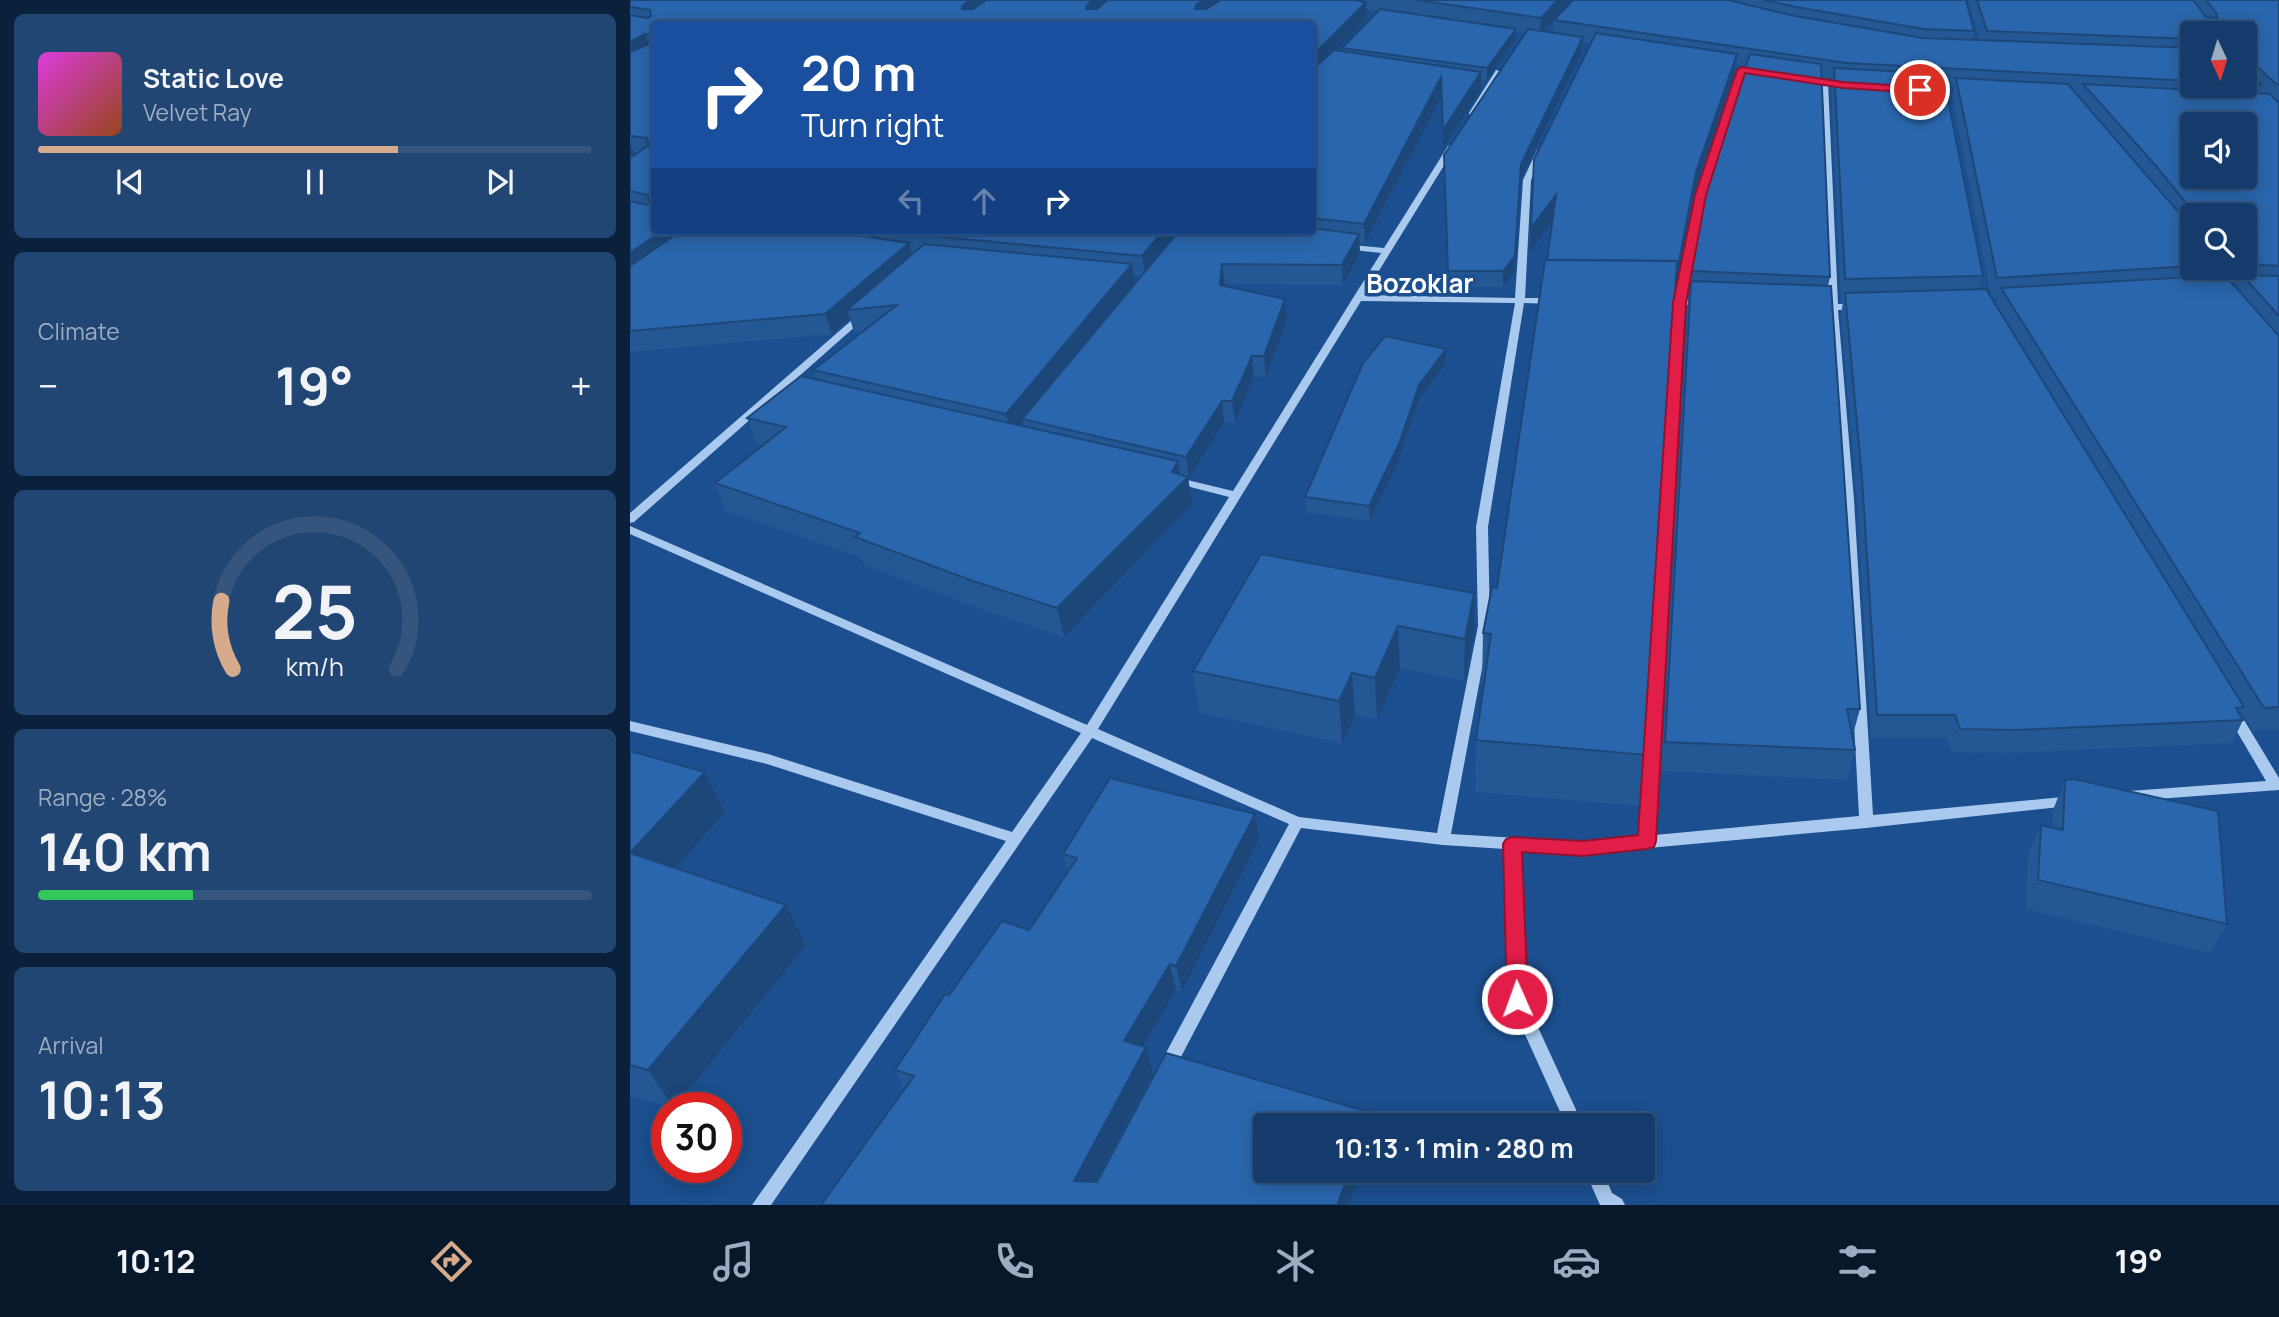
<!DOCTYPE html>
<html lang="en">
<head>
<meta charset="utf-8">
<style>
	:root { --surface:#143b6b; --page:#214673; --text:#f1f3f6; --muted:#9dadc1; --line:#33557e; --accent:#d6ab8b }
	body { margin:0; font-family:Manrope,sans-serif; background:var(--page); color:var(--text); height:100vh; display:flex; flex-direction:column; font-size:26px; white-space:nowrap }
	* { box-sizing:border-box; margin:0 }
	p { font-size:23px; color:var(--muted) }
	.icon { flex:none; width:38px; height:38px; fill:none; stroke:currentColor; stroke-width:2; stroke-linecap:round; stroke-linejoin:round }
	.map { position:relative; flex:1; overflow:hidden }
	.details { display:flex; flex-direction:column; gap:14px; padding:14px; background:#0b203b; width:630px }
	.details>* { flex:none }
	.hud { position:absolute; left:21px; top:21px; width:665px; height:214px; border-radius:7px; box-shadow:0 4px 18px #0003,0 0 0 2px var(--line); background:#1a4fa0; color:#fff; overflow:hidden }
	.needle { width:46px; rotate:176deg }
	.buttons { position:absolute; left:1550px; top:21px; display:grid; gap:14px }
	.buttons a { display:grid; place-items:center; width:77px; height:77px; border-radius:7px; background:var(--surface); box-shadow:0 4px 18px #0003,0 0 0 2px var(--line); font-size:35px }
	.speed { position:absolute; left:21px; top:1092px; display:flex; gap:14px; font-size:35px; font-weight:700; text-align:center }
	.speed>* { display:grid; place-content:center; width:91px; height:91px; border-radius:50%; background:var(--surface); box-shadow:0 4px 18px #0003,0 0 0 2px var(--line); line-height:1 }
	.speed .limit { border:10px solid #d22; background:#fff; color:#111 }
	.pin { position:absolute; display:grid; place-items:center; width:60px; height:60px; color:#fff; margin:-30px; border:4px solid #fff; border-radius:50%; box-shadow:0 2px 7px #0007 }
	.me { position:absolute; width:77px; margin:-38px; rotate:358deg; stroke-linejoin:round; filter:drop-shadow(0 0 5px #0008) }
	.turn { display:flex; align-items:center; gap:24px; height:147px; padding:0 35px; font-size:32px }
	.turn .icon { width:91px; height:91px; stroke-width:2.5 }
	.turn b { display:block; font-size:49px; line-height:60px }
	.lanes { display:flex; align-items:center; height:66px; padding:0 35px; background:#0003; justify-content:center; gap:35px; direction:ltr }
	.lanes .off { opacity:.35 }
	.big { font-size:52px; font-weight:700; line-height:1.1 }
	.details .tile { flex:1; display:flex; flex-direction:column; justify-content:center; gap:10px; min-width:0; padding:0 24px; border-radius:10px; background:var(--page) }
	.details .dial { align-items:center; gap:0 }
	.dial svg { height:182px; overflow:visible; fill:none; stroke:var(--line); stroke-width:7; stroke-linecap:round; text-anchor:middle }
	.dial text { fill:var(--text); stroke:none }
	.song { display:flex; align-items:center; gap:21px }
	.cover { width:84px; height:84px; border-radius:10px; background:linear-gradient(135deg,hsl(300 70% 55%),hsl(20 70% 35%)) }
	.played { height:7px; border-radius:4px; background:linear-gradient(90deg,var(--accent) 65%,var(--line) 65%) }
	.keys { display:flex; justify-content:space-around; direction:ltr }
	.heat { display:flex; justify-content:space-between; align-items:center; font-size:38px; direction:ltr }
	.charge { height:10px; border-radius:5px; background:linear-gradient(90deg,#34c759 28%,var(--line) 0) }
	.trip { position:absolute; left:623px; top:1113px; width:402px; height:70px; border-radius:7px; background:var(--surface); box-shadow:0 4px 18px #0003,0 0 0 2px var(--line); font-weight:700; line-height:70px; text-align:center }
	.dock { display:flex; height:112px; justify-content:space-around; align-items:center; background:#08182b; color:var(--muted) }
	.dock .icon { width:49px; height:49px }
	.dock .selected { color:var(--accent) }
	.dock b { font-size:32px; color:var(--text) }
	main { display:flex; flex:1; min-height:0 }
	.map>svg:first-child { display:block }
</style>
</head>
<body>
<main>
<section class="details">
<div class="tile">
<div class="song"><i class="cover"></i><div><b>Static Love</b><p>Velvet Ray</p></div></div>
<div class="played"></div>
<div class="keys"><svg class="icon" aria-label="previous" viewBox="0 0 24 24"><path d="M18 5L8 12l10 7zM5 5v14"/></svg><svg class="icon" aria-label="pause" viewBox="0 0 24 24"><path d="M8 5v14M16 5v14"/></svg><svg class="icon" aria-label="next" viewBox="0 0 24 24"><path d="M6 5l10 7-10 7zM19 5v14"/></svg></div>
</div>
<div class="tile"><p>Climate</p>
<div class="heat"><a>−</a><b class="big">19°</b><a>+</a></div>
</div>
<div class="tile dial"><svg viewBox="0 0 100 80">
<path d="M14 69A42 42 0 1 1 86 69"/>
<path d="M14 69A42 42 0 0 1 9 39" stroke="#d6ab8b"/>
<text x="50" y="56" font-size="32" font-weight="700">25</text>
<text x="50" y="72" font-size="11">km/h</text>
</svg></div>
<div class="tile"><p>Range · 28%</p><b class="big">140 km</b><div class="charge"></div></div>
<div class="tile"><p>Arrival</p><b class="big">10:13</b></div>
</section>
<div class="map">
<svg width="1649" height="1205" viewBox="0 0 1649 1205">
	<rect width="100%" height="100%" fill="#1b4f8f"/>
	<g fill="none" stroke-linecap="round" stroke-linejoin="round">
		<!-- minor -->
		<g fill="#a9c9ee" fill-rule="evenodd">
			<path d="M1109 68 1116 70 1074 195 1055 300H1074L1079 303 1074 306 1055 305 1025 835 1229 816 1212 500 1198 310H1187L1182 307 1187 304H1198L1190 82 1194 80 1198 82 1208 304H1228L1233 307 1228 310H1208L1224 500 1243 815 1443 796 1448 797 1450 801 1448 805 1236 828 953 854 889 850 895 999 953 1125H936L879 999 875 849 813 845 671 828 542 1074 536 1076 530 1074 528 1069 530 1064 659 824 462 738 141 1205H122L376 841 137 764 0 731V721L138 754 382 832 451 733 0 534V526L457 725 599 497 541 482 539 480 545 477 603 491 751 253 715 249 712 248V244L754 248 818 146 825 144 826 146 734 295 885 298 893 180 907 150 914 148 915 150 901 180 895 298H924L929 301 924 304 894 303 858 527 860 626 821 834 953 842 1010 837 1045 305H1029L1024 302 1029 299 1046 300 1066 195ZM731 301 885 303 846 527 848 626 807 833 669 817 468 729Z"/>
			<path d="M866 70 873 72 846 115H840L839 113Z"/>
			<path d="M233 312 238 315 236 317 4 522 0 523V513L230 313Z"/>
			<path d="M1603 708 1608 710 1649 778V790L1499 801 1494 800 1492 796 1494 792 1499 791 1636 781 1596 713 1598 710Z"/>
			<path d="M955 1171H973L982 1193 992 1199 995 1205H970Z"/>
		</g>
	</g>
	<!-- wall -->
	<g fill="#245895" fill-rule="evenodd">
		<path d="M0 0H1336L1344 31 1342 40H1350L1338 0H1649V730H1623L1612 712 1611 715 1613 720 1602 743 1377 753 1322 752 1317 738H1241L1227 500 1211 314 1213 302H1211L1201 88 1202 79 1192 77 1200 277 1198 286 1230 709 1222 738 1225 750 1217 780 1031 771 1058 297 1061 271 1116 66 1106 64 1104 74 1064 194 1046 286 1016 755 1009 806 845 792 846 740 854 684H852L853 633 867 588 922 221 900 251 961 43 953 42 952 51 891 179 884 272 873 287H818L814 170 895 33 886 32 885 41 857 80 851 79V90L813 149 812 95 735 243H729L730 253 713 285 595 284 594 286 655 299 657 319 636 377 624 376 605 423 594 422 559 478H558L562 504 434 637 351 609 234 565 232 558 96 511 85 483 132 446 127 445 117 418 186 379 183 370 233 331 224 332 220 319 202 334 0 352ZM736 9 748 11 712 48V51H706L737 19ZM924 20 923 33 914 32ZM24 24H682V231H209L210 233 204 231H24ZM1563 33H1615V86H1563ZM1316 86H1324L1322 96 1361 296 1349 289 1353 276ZM1563 215H1615V268H1563ZM504 275 511 276 505 283ZM1362 298H1368L1366 305Z"/>
		<path d="M816 349V363L789 399 769 459 740 521 676 512 675 497Z"/>
		<path d="M631 554 844 635 834 681 770 668 747 720 725 715 712 743 570 713 563 671Z"/>
		<path d="M0 751 95 812 44 868 176 945 44 1108 0 1096Z"/>
		<path d="M480 778 625 814 629 840 552 991 546 990 512 1046 516 1047 523 1073 465 1182H467L536 1053 742 1113 743 1125H635V1171H732L719 1205H191L274 1090 265 1070 315 994 319 995 372 921 399 930 438 872 433 854Z"/>
		<path d="M1435 780 1597 924 1580 953 1396 909 1398 854 1411 825 1422 827 1423 810Z"/>
	</g>
	<!-- shaded-wall -->
	<g fill="#1d4779">
		<path d="M340 0H369L337 22 332 9 333 5Z"/>
		<path d="M463 0H486L459 24 457 5Z"/>
		<path d="M573 0H601L568 22 565 9 566 5Z"/>
		<path d="M928 0H943L910 35 911 18Z"/>
		<path d="M736 2 737 19 682 75V56Z"/>
		<path d="M886 29 885 41 857 80V68Z"/>
		<path d="M15 34 21 51 0 63V42Z"/>
		<path d="M953 37 952 51 891 179 884 272 873 287V271L891 164Z"/>
		<path d="M1107 54 1104 74 1064 194 1044 296 1046 273 1066 172Z"/>
		<path d="M851 72V90L813 149V130Z"/>
		<path d="M811 77 812 95 735 243 734 224Z"/>
		<path d="M1 145 8 164 0 170V146Z"/>
		<path d="M926 195 925 218 900 251 901 228Z"/>
		<path d="M32 231H68L0 279V253Z"/>
		<path d="M533 231H552L515 276 512 256Z"/>
		<path d="M729 234 730 253 713 285 712 265Z"/>
		<path d="M279 243 284 263 217 310 220 319 202 334 195 314Z"/>
		<path d="M502 264 506 286 392 419 393 424 382 437 376 414Z"/>
		<path d="M592 264 595 284 592 305 590 285Z"/>
		<path d="M655 299 657 319 636 377 634 356Z"/>
		<path d="M816 349V363L789 399 769 459 740 521 739 506 789 385Z"/>
		<path d="M622 356 624 376 605 423 602 401Z"/>
		<path d="M592 401 594 422 559 478 556 457Z"/>
		<path d="M548 461 552 483 558 477 562 504 434 637 427 608 542 472Z"/>
		<path d="M844 593V635L834 681 835 639Z"/>
		<path d="M768 626 770 668 747 720 745 678Z"/>
		<path d="M722 673 725 715 712 743 709 701Z"/>
		<path d="M75 772 95 812 23 893 0 853Z"/>
		<path d="M625 814 629 840 552 991 546 966Z"/>
		<path d="M156 905 176 945 44 1108 18 1070Z"/>
		<path d="M540 964 546 990 501 1066 494 1041Z"/>
		<path d="M516 1047 523 1073 453 1205 444 1181Z"/>
		<path d="M742 1113 743 1125H738Z"/>
		<path d="M720 1171H732L719 1205H707Z"/>
	</g>
	<!-- building -->
	<g fill="#2a66ad" stroke="#1d4779" stroke-width="2" fill-rule="evenodd">
		<path d="M0 0H340L333 5 332 9H343L357 0H463L457 5 456 9H467L478 0H573L566 5 565 9H576L591 0H724L736 2 682 56V24H24V231H32L0 253V201L16 205 19 203 18 195 0 191V158L19 145 17 138 0 136V52L19 44 20 35 15 34 0 42V15L18 18 21 16 20 10 0 7Z"/>
		<path d="M786 0H928L911 18Z"/>
		<path d="M943 0H1098L1165 16 1293 38 1563 48V81L1216 63 924 20Z"/>
		<path d="M1134 0H1336L1344 31 1294 29 1166 7Z"/>
		<path d="M1347 0H1563L1576 17 1587 18V14L1576 0H1649V85L1646 84 1621 61 1618 70 1631 84 1615 83V33H1563V39L1357 31Z"/>
		<path d="M750 9 886 29 857 68 712 48Z"/>
		<path d="M898 29 953 37 891 164 885 256 873 271H818L814 155Z"/>
		<path d="M966 33 1107 54 1066 172 1047 272V261L917 260 926 195 901 228 904 159Z"/>
		<path d="M704 50 851 72 813 130 811 77 734 224 682 218V70Z"/>
		<path d="M1120 54 1191 64 1200 277 1061 271 1079 172Z"/>
		<path d="M1204 68 1313 74 1353 276 1215 279Z"/>
		<path d="M1326 78 1438 84 1563 229V266L1367 278Z"/>
		<path d="M1453 84 1640 94 1649 103V266L1615 264V215H1566L1526 166ZM1563 124H1615V177H1563Z"/>
		<path d="M682 228 729 234 712 265 592 264 590 285 655 299 634 356H622L602 401H592L556 457 392 419 549 231H682Z"/>
		<path d="M51 231H200L279 243 195 314 0 331V266Z"/>
		<path d="M270 231H533L512 256 292 235Z"/>
		<path d="M294 244 502 264 376 414 183 370 267 305 217 310Z"/>
		<path d="M915 260 1047 261 1016 755 846 740 861 634 853 633 862 587 867 588Z"/>
		<path d="M1595 275 1649 336V707L1634 708 1371 288Z"/>
		<path d="M1612 275 1649 276V316Z"/>
		<path d="M1061 281 1201 286 1230 709H1217L1225 750 1035 742Z"/>
		<path d="M1356 289 1614 707 1606 708 1613 720 1385 730 1330 729 1325 715H1247L1232 478 1215 293Z"/>
		<path d="M755 336 816 349 789 385 769 444 739 506 675 497 733 363Z"/>
		<path d="M171 376 548 461 542 472 558 477 427 608 343 581 225 537 230 533 85 483 156 427 117 418Z"/>
		<path d="M631 554 844 593 835 639 768 626 745 678 722 673 709 701 563 671Z"/>
		<path d="M0 751 75 772 0 853Z"/>
		<path d="M480 778 625 814 546 966 540 964 494 1041 516 1047 444 1181 467 1182 536 1053 742 1113 738 1125H635V1171H720L707 1205H191L284 1076 265 1070 315 994 319 995 372 921 399 930 447 858 433 854Z"/>
		<path d="M1444 779 1588 811 1597 924 1408 880 1411 825 1433 830 1435 780Z"/>
		<path d="M0 853 156 905 18 1070 0 1065Z"/>
	</g>
	<!-- route -->
	<path fill="#e11d48" stroke="#92132f" stroke-width="2" d="M1112 67 1213 82 1290 87 1295 90 1290 93 1213 88 1115 73 1076 195 1056 303 1026 841 1024 847 1017 849 953 856 892 852 898 999 895 1005 887 1008 880 1005 877 999 873 844 876 839 882 837 953 841 1008 835 1043 303 1065 195 1107 70Z"/>
	<g text-anchor="middle" stroke-width="7" stroke-linejoin="round" paint-order="stroke">
		<!-- far-district labels -->
		<g font-size="26" font-weight="bold" fill="#fff" stroke="#1b4f8f">
			<text x="790" y="293">Bozoklar</text>
		</g>
	</g>
</svg>
<div class="buttons">
<a><svg class="needle" viewBox="-14 -14 28 28"><path d="M0-13l5 13h-10z" fill="#e53935"/><path d="M0 13l5-13h-10z" fill="#9dadc1"/></svg></a>
<a><svg class="icon" aria-label="sound" viewBox="0 0 24 24"><path d="M4 9h4l5-4v14l-5-4H4zM17 9q2 3 0 6"/></svg></a>
<a><svg class="icon" aria-label="search" viewBox="0 0 24 24"><circle cx="10" cy="10" r="6"/><path d="M15 15l6 6"/></svg></a>
</div>
<div class="speed"><div class="limit">30</div></div>
<div class="pin" style="left:1290px;top:90px;background:#d93025"><svg class="icon" aria-label="arrive" viewBox="0 0 24 24"><path d="M6 21V4h12l-3 4 3 4H6"/></svg></div>
<svg class="me" style="left:887px;top:999px" viewBox="-20 -20 40 40"><circle r="17" fill="#e11d48" stroke="#fff" stroke-width="3"/><path d="M0-11L8 9 0 5-8 9z" fill="#fff"/></svg>
<div class="trip">10:13 · 1 min · 280 m</div>
<div class="hud">
<div class="turn"><svg class="icon" aria-label="right" viewBox="0 0 24 24"><path d="M7 20v-9h11M14 6l5 5-5 5"/></svg><div><b>20 m</b>Turn right</div></div>
<div class="lanes"><svg class="icon off" aria-label="left" viewBox="0 0 24 24"><path d="M17 20v-9H6M10 6l-5 5 5 5"/></svg><svg class="icon off" aria-label="ahead" viewBox="0 0 24 24"><path d="M12 20V5M6 11l6-6 6 6"/></svg><svg class="icon" aria-label="right" viewBox="0 0 24 24"><path d="M7 20v-9h11M14 6l5 5-5 5"/></svg></div>
</div>
</div>
</main>
<nav class="dock">
<b>10:12</b>
<svg class="icon selected" aria-label="directions" viewBox="0 0 24 24"><path d="M12 3l9 9-9 9-9-9zM9 14v-3h6M13 9l2 2-2 2"/></svg>
<svg class="icon" aria-label="music" viewBox="0 0 24 24"><path d="M9 18V5l10-2v13"/><circle cx="6" cy="18" r="3"/><circle cx="16" cy="16" r="3"/></svg>
<svg class="icon" aria-label="phone" viewBox="0 0 24 24"><path d="M5 4h4l2 5-3 2q2 4 5 5l2-3 5 2v4C11 20 4 13 5 4z"/></svg>
<svg class="icon" aria-label="climate" viewBox="0 0 24 24"><path d="M12 3v18M4 7l16 10M4 17L20 7"/></svg>
<svg class="icon" aria-label="car" viewBox="0 0 24 24"><path d="M5 17H2v-5l4-1 3-4h7l3 4 3 1v5h-3M9 17h6M6 11h13"/><circle cx="7" cy="17" r="2"/><circle cx="17" cy="17" r="2"/></svg>
<svg class="icon" aria-label="filters" viewBox="0 0 24 24"><path d="M4 7h16M4 17h16"/><circle cx="9" cy="7" r="2"/><circle cx="15" cy="17" r="2"/></svg>
<b>19°</b>
</nav>
</body>
</html>
